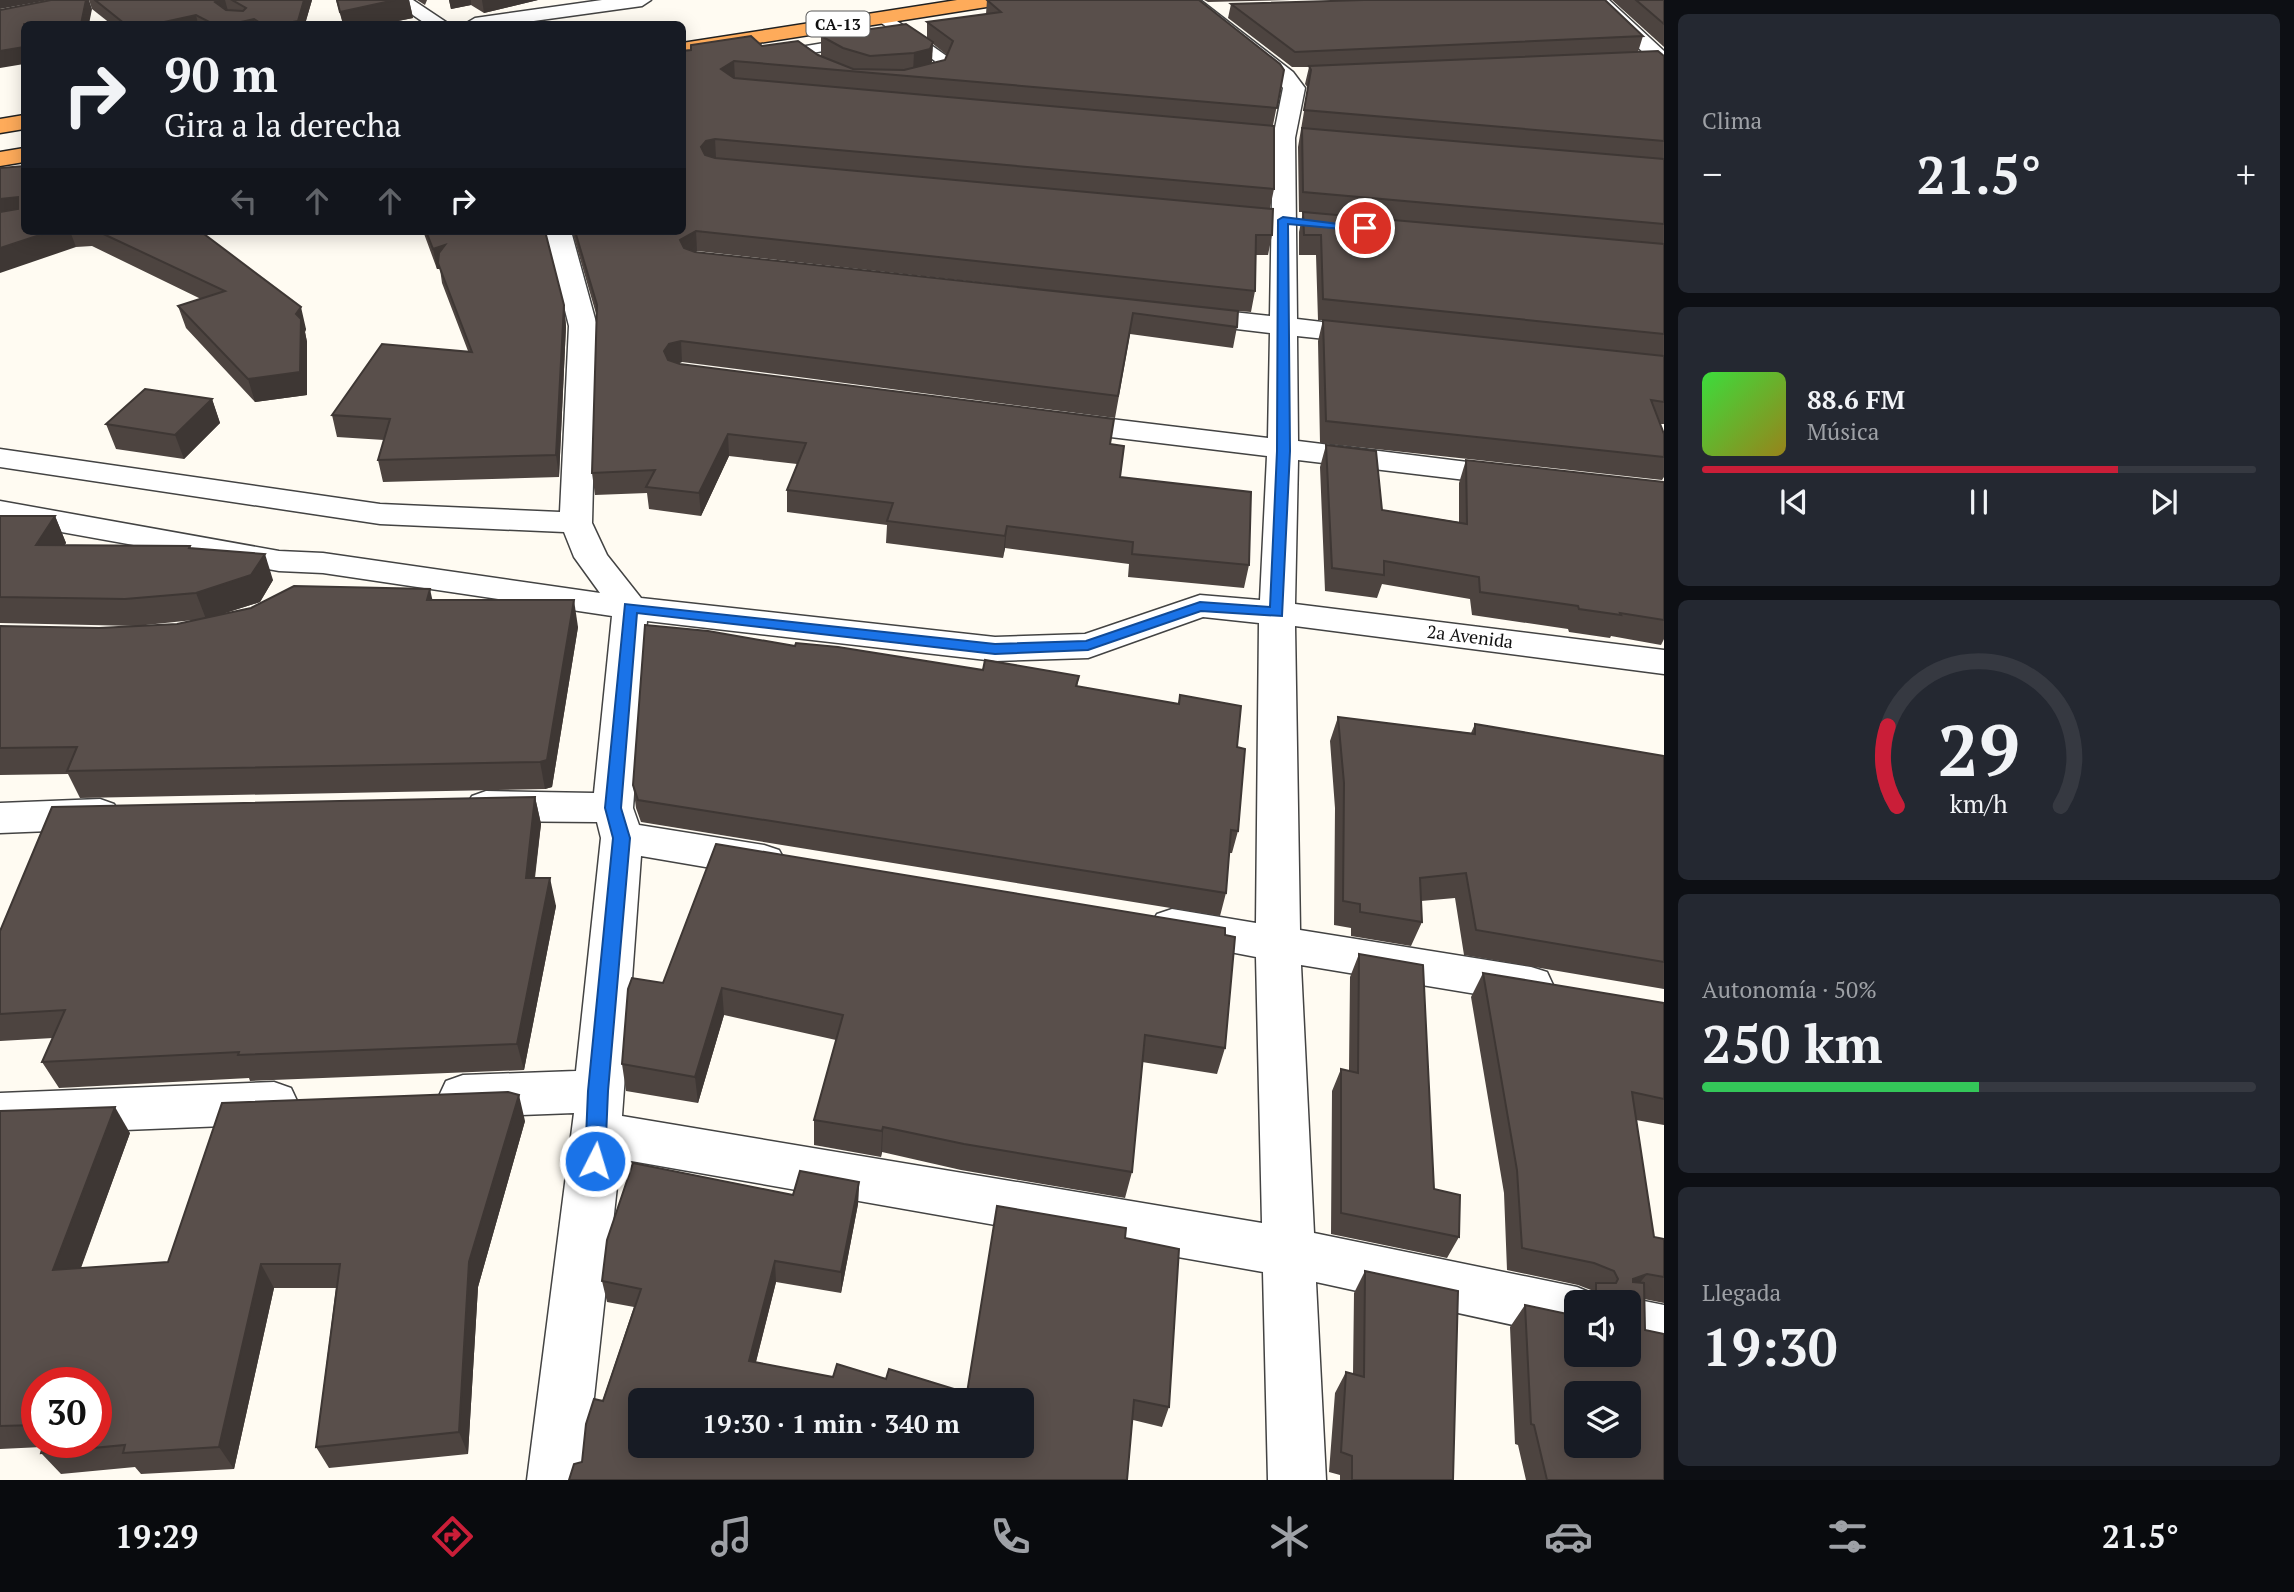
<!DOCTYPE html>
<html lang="es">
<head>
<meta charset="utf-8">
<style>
	:root { --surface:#171b24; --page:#242831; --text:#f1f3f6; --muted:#9ea1a6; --line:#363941; --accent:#ca1e38 }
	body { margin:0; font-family:"PT Serif",serif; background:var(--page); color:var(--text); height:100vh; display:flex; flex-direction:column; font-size:26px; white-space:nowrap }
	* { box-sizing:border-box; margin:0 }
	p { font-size:23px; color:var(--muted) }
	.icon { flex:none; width:38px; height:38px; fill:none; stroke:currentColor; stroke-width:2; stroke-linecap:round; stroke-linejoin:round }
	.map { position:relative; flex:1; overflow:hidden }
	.drawer { display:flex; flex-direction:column; gap:14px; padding:14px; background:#0d0f14; width:630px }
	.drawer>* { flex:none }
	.banner { position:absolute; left:21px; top:21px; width:665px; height:214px; border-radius:10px; box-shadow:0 4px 18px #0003; background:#171b24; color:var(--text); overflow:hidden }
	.tools { position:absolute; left:1564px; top:1290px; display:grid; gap:14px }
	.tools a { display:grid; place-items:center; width:77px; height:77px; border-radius:10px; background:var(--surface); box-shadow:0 4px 18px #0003; font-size:35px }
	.speed { position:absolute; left:21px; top:1367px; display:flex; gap:14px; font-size:35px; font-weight:700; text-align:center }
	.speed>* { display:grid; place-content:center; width:91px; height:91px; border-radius:50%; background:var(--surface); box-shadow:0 4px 18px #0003; line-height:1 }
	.speed .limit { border:10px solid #d22; background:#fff; color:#111 }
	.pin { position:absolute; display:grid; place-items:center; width:60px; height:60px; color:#fff; margin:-30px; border:4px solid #fff; border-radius:50%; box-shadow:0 2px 7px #0007 }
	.me { position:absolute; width:77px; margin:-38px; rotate:5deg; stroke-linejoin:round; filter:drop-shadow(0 0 5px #0008) }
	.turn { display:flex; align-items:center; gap:24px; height:147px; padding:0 28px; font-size:32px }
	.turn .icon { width:91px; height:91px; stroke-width:2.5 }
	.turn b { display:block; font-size:49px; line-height:60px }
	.lanes { display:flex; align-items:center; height:66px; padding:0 28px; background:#0003; justify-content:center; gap:35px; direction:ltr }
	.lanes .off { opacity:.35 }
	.big { font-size:52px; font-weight:800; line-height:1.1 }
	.drawer .tile { flex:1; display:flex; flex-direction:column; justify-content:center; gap:10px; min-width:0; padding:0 24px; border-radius:10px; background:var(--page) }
	.drawer .dial { align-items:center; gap:0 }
	.dial svg { height:182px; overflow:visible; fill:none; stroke:var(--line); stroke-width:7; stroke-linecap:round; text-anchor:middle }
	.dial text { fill:var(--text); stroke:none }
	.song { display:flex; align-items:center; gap:21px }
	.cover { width:84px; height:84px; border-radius:10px; background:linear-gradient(135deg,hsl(120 70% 55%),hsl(50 70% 35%)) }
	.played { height:7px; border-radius:4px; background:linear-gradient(90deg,var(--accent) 75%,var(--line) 75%) }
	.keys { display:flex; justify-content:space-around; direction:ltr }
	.heat { display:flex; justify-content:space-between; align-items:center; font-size:38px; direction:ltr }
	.charge { height:10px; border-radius:5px; background:linear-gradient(90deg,#34c759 50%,var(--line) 0) }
	.trip { position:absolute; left:628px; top:1388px; width:406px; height:70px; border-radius:10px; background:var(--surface); box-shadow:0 4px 18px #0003; font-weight:800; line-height:70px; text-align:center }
	.menu { display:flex; height:112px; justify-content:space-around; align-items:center; background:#090b0e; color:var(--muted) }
	.menu .icon { width:49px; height:49px }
	.menu .selected { color:var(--accent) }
	.menu b { font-size:32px; color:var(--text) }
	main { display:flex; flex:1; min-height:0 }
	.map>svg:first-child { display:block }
</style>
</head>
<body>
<main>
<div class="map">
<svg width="1664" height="1480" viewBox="0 0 1664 1480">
	<rect width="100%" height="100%" fill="#fffbf2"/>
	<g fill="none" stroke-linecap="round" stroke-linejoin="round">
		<defs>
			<g id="service">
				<path d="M877 14H887L948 57 950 60 942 77 914 82V76L931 71 935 61 877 20Z"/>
				<path d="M854 38 861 42 859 45 800 55 793 51 800 47Z"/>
			</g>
			<g id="minor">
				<path d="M391 0H413L449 24H426Z"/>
				<path d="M602 0H651L642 6 512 24H465L475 18Z"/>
				<path d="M1179 0H1200L1293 72 1305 88 1295 138 1297 319 1373 328 1383 330 1387 336 1383 342 1373 344 1297 336 1298 441 1516 468 1527 470 1532 477 1527 484 1516 486 1298 460 1295 604 1664 650V674L1295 626 1300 930 1531 967 1547 972 1553 985 1547 998 1531 1003 1301 965 1314 1233 1577 1287 1596 1295 1599 1302H1577V1339L1316 1282 1326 1480H1268L1263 1272 620 1159 585 1480H527L574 1113 463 1117 446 1111 439 1096 446 1081 463 1075 576 1071 601 838 597 822 486 821 472 816 466 806 472 796 486 791 594 793 612 616 323 573 279 571 0 521V501L279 551 323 553 600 593 574 557 564 532 380 524 0 467V449L380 504 560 512 569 326 545 231H571L597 326 592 523 607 555 641 598 995 637 1085 634 1200 595 1260 600 1267 456 1061 431 1050 428 1046 422 1050 416 1061 413 1268 438 1270 333 1186 323 1176 321 1172 315 1176 309 1186 307 1270 316 1273 138 1283 88 1278 80ZM1203 617 1259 623 1256 923 1172 909 1157 914 1150 926 1157 938 1256 957 1262 1223 622 1116 641 856 764 877 779 872 785 861 779 850 764 845 639 825 633 808 647 621 995 661 1088 658Z"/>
				<path d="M1589 0H1609L1664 51V73L1657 71 1652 61Z"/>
				<path d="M100 799 114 804 120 814 114 824 100 829 0 833V803Z"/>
				<path d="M274 1082 291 1088 298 1103 291 1118 274 1124 0 1135V1093Z"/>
				<path d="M1629 1298 1664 1305V1357L1629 1350V1302H1618Z"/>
			</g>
			<g id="trunk">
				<path d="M957 0H1002L993 6 682 55V43Z"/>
				<path d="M24 115V129L0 133V119Z"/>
				<path d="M24 148V162L0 166V152Z"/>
			</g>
		</defs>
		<!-- service casing -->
		<use href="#service" stroke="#434343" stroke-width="3"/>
		<!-- minor casing -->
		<use href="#minor" stroke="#434343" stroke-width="3"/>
		<!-- trunk casing -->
		<use href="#trunk" stroke="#212121" stroke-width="3"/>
		<!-- service -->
		<use href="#service" fill="#fff" fill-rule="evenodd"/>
		<!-- minor -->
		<use href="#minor" fill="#fff" fill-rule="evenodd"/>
		<!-- trunk -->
		<use href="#trunk" fill="#feab5a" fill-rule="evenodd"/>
	</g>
	<!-- wall -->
	<g fill="#4d4440" fill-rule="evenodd">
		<path d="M89 0H312L305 24H111L92 9Z"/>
		<path d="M336 0H409L413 18 383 24H343Z"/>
		<path d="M417 0H427L425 5Z"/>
		<path d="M449 0H538L484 13 471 5 451 9Z"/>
		<path d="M987 0 1284 70 1273 125 1274 189 1270 208 1272 235 1268 255H1256L1255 291 1251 312 1238 311 1237 327 1233 348 1130 334 1115 418 682 362 678 364 1110 444 1120 477 1249 565 1244 588 1128 577 1129 564 1005 548 1003 558 886 543 887 525 787 512V490L797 464 729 456 701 516 649 509 647 493 595 495 592 473 597 317 572 231H682V51L762 46 821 55V36L927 38V22L986 14ZM933 44 947 55 945 60 931 63ZM697 251 1172 304 696 252Z"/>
		<path d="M1204 0H1290L1208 2Z"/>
		<path d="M1612 0H1664V47Z"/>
		<path d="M1231 4 1643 36 1638 52 1664 56V424H1660L1664 434V477L1662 480 1320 443 1318 341 1323 320H1318L1316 255H1299V232L1303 212H1299L1298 147 1308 88 1305 84 1309 67H1292L1228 18Z"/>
		<path d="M24 231H200L306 329 305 332 307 342V395L255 402 186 328 178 306 201 299 92 246 76 247Z"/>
		<path d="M423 231H545L564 305 566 326 559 477 383 482 378 460 384 440 337 437 332 415 468 351 442 283 440 269H437Z"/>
		<path d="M212 399 220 423 184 459 116 449 106 424Z"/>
		<path d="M1326 445 1382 510 1459 522V483L1466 460 1664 482V639L1661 645 1611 636 1610 638 1569 632 1568 629 1472 615 1470 599 1382 584 1377 598 1325 591 1320 467Z"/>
		<path d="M0 516H55L66 543 64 545 190 546 191 548 273 580 260 602 219 615 432 600 578 627 552 787 545 789 80 798 68 774 0 775V626L99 628 177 624 194 620 136 626 0 623Z"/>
		<path d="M795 646 983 670 1079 676 1077 687 1178 704 1180 695 1237 747 1238 831 1232 853H1229L1226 893 1220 916 641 822 636 808 633 785Z"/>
		<path d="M1338 717 1471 733 1475 724 1664 756V989L1464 955 1455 898 1421 901 1422 922 1411 946 1351 936V928L1334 925 1335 808 1330 741Z"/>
		<path d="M535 797 541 824 535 878 556 906 524 1070 250 1081 249 1078 59 1088 42 1062 53 1038 0 1041V931Z"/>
		<path d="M716 844 1225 1048 1217 1074 1142 1062 1132 1172 1125 1198 961 1170 882 1152 881 1157 814 1145V1120L836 1040 724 1015 698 1103 626 1091 622 1064 663 983Z"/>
		<path d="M1359 954 1434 1189 1459 1237 1447 1258 1331 1234 1332 1091 1341 1069 1349 1071 1350 977Z"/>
		<path d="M1483 973 1664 1003V1125L1636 1120 1654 1237 1664 1239V1303L1644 1299 1645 1330 1664 1480H1526L1518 1445 1515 1444 1510 1327 1525 1305 1577 1354 1629 1302H1582L1591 1290 1578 1285 1507 1270 1504 1193 1471 997Z"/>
		<path d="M0 1111 130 1133 81 1268 168 1262 525 1121 478 1287 468 1454 329 1468 316 1447 336 1288H274L234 1469 141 1474 135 1467 61 1474 41 1453 42 1447 0 1449ZM37 1382 96 1442H37Z"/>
		<path d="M859 1182 858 1204 841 1293 776 1282 756 1362 833 1377 886 1379 967 1393 1125 1238 1169 1407 1162 1427 1133 1420 582 1462 634 1307 607 1302 602 1281 793 1195Z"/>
		<path d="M1365 1271 1453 1480H1340V1475L1329 1472 1335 1393 1346 1372 1353 1374 1354 1293Z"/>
	</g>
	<!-- shaded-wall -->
	<g fill="#3e3734">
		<path d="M0 0H49L0 9Z"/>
		<path d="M86 0H89L92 9 89 24H81Z"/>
		<path d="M218 0H225L228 11 215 2Z"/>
		<path d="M304 0H312L305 24H282Z"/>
		<path d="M395 0H409L413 18 383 24H343L340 12Z"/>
		<path d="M449 0H471V5L451 9Z"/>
		<path d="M482 0H538L484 13Z"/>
		<path d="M196 15 198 24H155Z"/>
		<path d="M254 19 256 24H232Z"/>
		<path d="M933 42 932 62 929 69 913 72 914 53Z"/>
		<path d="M24 47V64L0 68V51Z"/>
		<path d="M734 61 735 79 721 69Z"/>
		<path d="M715 139 716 158 707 160 701 147 706 141Z"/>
		<path d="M18 197 24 215 0 221V199Z"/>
		<path d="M52 231H70L76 247 0 273V248Z"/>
		<path d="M696 231 697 251 682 260 680 240Z"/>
		<path d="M445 245 438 263 440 269H437L433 249Z"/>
		<path d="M564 305 566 326 559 477 556 455Z"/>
		<path d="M301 307 306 329 305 332 307 342V395L255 402 248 379Z"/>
		<path d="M681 341 682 362 671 365 664 351 669 344Z"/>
		<path d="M212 399 220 423 184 459 175 435Z"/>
		<path d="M728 434 729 456 701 516 699 493Z"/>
		<path d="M55 516 66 543 48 572 36 545Z"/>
		<path d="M1007 526 1005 548 1003 558 1005 536Z"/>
		<path d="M265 554 273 580 260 602 206 619 196 593Z"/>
		<path d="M430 589 436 616 427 600Z"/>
		<path d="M574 600 578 627 552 787 545 789 540 762Z"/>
		<path d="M535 797 541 824 531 905 526 878Z"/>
		<path d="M550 878 556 906 524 1070 517 1044Z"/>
		<path d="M722 988 724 1015 698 1103 695 1077Z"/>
		<path d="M519 1095 525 1121 478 1287 468 1454 459 1432 469 1262Z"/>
		<path d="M115 1107 130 1133 71 1294 53 1270Z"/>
		<path d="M883 1127 882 1152 881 1157 882 1131Z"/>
		<path d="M859 1182 858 1204 841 1293V1272Z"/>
		<path d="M775 1261 776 1282 751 1381 749 1361Z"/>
		<path d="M261 1264 274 1288 234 1469 219 1447Z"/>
		<path d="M1647 1274 1630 1295 1633 1279Z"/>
	</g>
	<!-- building -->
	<g fill="#594f4b" stroke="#3e3734" stroke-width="2" fill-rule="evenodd">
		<path d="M51 0H86L81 24H24V47L0 51V10Z"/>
		<path d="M95 0H218L215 2 226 10 243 11 246 8 232 0H304L298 21 282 24H262L254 19 232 24H213L196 15 155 24H125Z"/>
		<path d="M337 0H395L340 12Z"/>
		<path d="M987 0H1199L1280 64 1284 70 1277 108 734 61 721 69 734 78 1274 126V189L715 139 706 141 701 147 705 155 715 158 1273 209 1272 235H1256L1255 291 696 231 680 240 684 248 695 252 1238 311 1237 327 1133 313 1118 396 681 341 669 344 664 351 668 360 680 364 1114 419 1110 444 1124 446 1120 477 1251 492 1249 565 1132 554 1133 542 1007 526 1005 536 887 521 893 503 787 490 806 443 728 434 699 493 646 487 655 470 592 473 597 305 575 231H682V51L691 50V45L751 36 762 46 798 41 818 55 853 69 904 70 945 60 953 41 927 22 1001 12Z"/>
		<path d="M1364 0H1605L1643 36 1295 52 1231 4Z"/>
		<path d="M1636 0H1664V24Z"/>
		<path d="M906 24 933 42 930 49 914 53 870 56 843 48 821 36Z"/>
		<path d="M1658 51 1664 56V141L1304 110 1311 70 1309 66Z"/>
		<path d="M1302 128 1664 159V224L1303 192Z"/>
		<path d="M24 166V231H52L0 248V212L18 209V197L0 199V168Z"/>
		<path d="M1303 212 1664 244V334L1323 299 1321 235H1304Z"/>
		<path d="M97 231H200L301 307 296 314 301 319 300 372 248 379 178 306 225 291Z"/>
		<path d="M426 231H545L564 305 556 455 378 460 390 419 332 415 382 344 472 352 438 263 439 253 445 245 433 249Z"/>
		<path d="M1323 320 1664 356V402L1651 400 1664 434V457L1326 421Z"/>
		<path d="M145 389 212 399 175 435 106 424Z"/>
		<path d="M1326 445 1376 451 1382 510 1467 524 1466 460 1664 482V620L1620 613 1621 615 1579 609 1578 606 1480 592 1479 577 1384 561V575L1332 568Z"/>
		<path d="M0 516H55L36 545 190 546 189 548 265 554 251 575 196 593 125 599 0 597Z"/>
		<path d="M294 586 430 589 427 600H574L547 760 540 762 67 771 77 747 0 748V626L99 628 177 624 251 608Z"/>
		<path d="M645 625 708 631 795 646 796 643 838 647 983 670 985 660 1079 676 1076 686 1179 704 1180 695 1241 706 1237 747 1245 749 1238 831 1231 830 1226 893 638 800 633 785Z"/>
		<path d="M1338 717 1475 734V724L1664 756V962L1476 930 1466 873 1420 878 1422 922 1360 912V904L1343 901 1344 783Z"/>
		<path d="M535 797 526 878H550L517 1044 238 1055 239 1052 42 1062 65 1010 0 1014V931L52 807Z"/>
		<path d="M716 844 1225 928V935L1235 937 1225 1048 1145 1035 1132 1172 964 1144 883 1127 882 1131 814 1120 843 1015 722 988 695 1077 622 1064 628 989 632 978 663 983Z"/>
		<path d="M1359 954 1423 965 1434 1189 1460 1195 1459 1237 1341 1213V1069L1358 1073Z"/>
		<path d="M1483 973 1664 1003V1099L1632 1092 1654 1237 1664 1239V1277L1647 1274 1633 1279V1282L1644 1283 1645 1330 1664 1334V1480H1547L1534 1425 1531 1424 1525 1305 1577 1316V1354H1629V1302H1596V1283H1616L1618 1279 1614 1271 1594 1263 1522 1248 1517 1170ZM1577 1393H1629V1446H1577Z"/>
		<path d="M508 1092 519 1095 469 1262 459 1432 316 1447 340 1264H261L219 1447 123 1453 125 1445 41 1453 44 1442H96V1382H37V1425L0 1426V1111L115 1107 53 1270 168 1262 222 1103Z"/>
		<path d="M633 1163 793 1195 800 1171 859 1182 841 1272 775 1261 749 1361 833 1377 837 1364 886 1379 889 1369 967 1393 997 1206 1126 1228 1125 1238 1179 1249 1169 1407 1134 1400 1127 1480H569L574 1464 582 1462 586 1424 594 1399 603 1401 641 1289 602 1281 607 1240ZM640 1400H1022V1446H640Z"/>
		<path d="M1365 1271 1458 1291 1453 1480H1352V1456L1341 1452 1346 1372 1364 1377Z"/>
	</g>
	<!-- route -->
	<path fill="#1a73e8" stroke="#114b97" stroke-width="2" d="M1283 217 1370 228 1365 231 1288 224 1290 451 1282 616 1201 611 1088 650 995 654 637 613 621 808 630 838 608 1091 605 1161 602 1167 595 1170 588 1167 585 1161 588 1091 613 838 605 808 625 604 995 644 1086 641 1200 602 1270 607 1277 451 1278 220Z"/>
	<g text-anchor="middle" stroke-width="7" stroke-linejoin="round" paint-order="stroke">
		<!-- shield labels -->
		<rect fill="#fff" stroke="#585858" stroke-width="2" x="806.5" y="11.5" width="63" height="25" rx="5"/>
		<g font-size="16" font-weight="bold" fill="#101010">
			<text x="838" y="30">CA-13</text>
		</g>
		<!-- street labels -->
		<g font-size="18" fill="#101010" stroke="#fff">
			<text transform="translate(1470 637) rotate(7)" y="6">2a Avenida</text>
		</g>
	</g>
</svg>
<div class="tools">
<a><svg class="icon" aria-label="sound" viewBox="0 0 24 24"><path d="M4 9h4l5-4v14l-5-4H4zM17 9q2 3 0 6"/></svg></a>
<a><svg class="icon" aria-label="layers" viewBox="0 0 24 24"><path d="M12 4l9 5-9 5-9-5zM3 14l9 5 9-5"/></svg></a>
</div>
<div class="speed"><div class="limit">30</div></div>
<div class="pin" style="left:1365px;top:228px;background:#d93025"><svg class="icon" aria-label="arrive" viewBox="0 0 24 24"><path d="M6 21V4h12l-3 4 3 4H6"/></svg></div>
<svg class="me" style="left:595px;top:1161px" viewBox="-20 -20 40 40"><circle r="17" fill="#1a73e8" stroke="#fff" stroke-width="3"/><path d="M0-11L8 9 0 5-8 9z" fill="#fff"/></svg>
<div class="trip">19:30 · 1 min · 340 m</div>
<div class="banner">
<div class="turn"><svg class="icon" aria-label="right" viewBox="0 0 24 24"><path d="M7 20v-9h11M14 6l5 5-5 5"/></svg><div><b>90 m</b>Gira a la derecha</div></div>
<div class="lanes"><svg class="icon off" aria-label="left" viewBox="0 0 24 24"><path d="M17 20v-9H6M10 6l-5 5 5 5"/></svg><svg class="icon off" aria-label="ahead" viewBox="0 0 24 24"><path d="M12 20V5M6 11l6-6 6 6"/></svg><svg class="icon off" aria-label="ahead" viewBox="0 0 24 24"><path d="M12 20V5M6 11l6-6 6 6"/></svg><svg class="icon" aria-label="right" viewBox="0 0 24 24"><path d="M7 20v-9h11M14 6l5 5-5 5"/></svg></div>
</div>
</div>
<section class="drawer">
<div class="tile"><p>Clima</p>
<div class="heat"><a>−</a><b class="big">21.5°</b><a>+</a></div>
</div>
<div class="tile">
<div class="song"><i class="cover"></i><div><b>88.6 FM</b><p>Música</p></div></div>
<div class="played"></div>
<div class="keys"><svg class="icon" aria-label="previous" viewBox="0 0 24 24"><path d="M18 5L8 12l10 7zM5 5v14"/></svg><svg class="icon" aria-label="pause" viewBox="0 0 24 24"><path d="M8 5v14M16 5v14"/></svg><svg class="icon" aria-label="next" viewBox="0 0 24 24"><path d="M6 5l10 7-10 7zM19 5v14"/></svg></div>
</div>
<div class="tile dial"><svg viewBox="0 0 100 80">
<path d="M14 69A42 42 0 1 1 86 69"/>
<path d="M14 69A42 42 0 0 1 10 34" stroke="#ca1e38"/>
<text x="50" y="56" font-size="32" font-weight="700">29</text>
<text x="50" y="72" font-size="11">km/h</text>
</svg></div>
<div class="tile"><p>Autonomía · 50%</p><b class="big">250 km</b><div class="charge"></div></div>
<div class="tile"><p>Llegada</p><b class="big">19:30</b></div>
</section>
</main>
<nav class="menu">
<b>19:29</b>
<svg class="icon selected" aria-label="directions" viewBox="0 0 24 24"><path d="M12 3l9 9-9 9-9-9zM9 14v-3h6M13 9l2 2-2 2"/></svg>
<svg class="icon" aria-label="music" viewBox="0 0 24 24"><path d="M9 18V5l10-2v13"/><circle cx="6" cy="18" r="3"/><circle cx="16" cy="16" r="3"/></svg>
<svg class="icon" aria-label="phone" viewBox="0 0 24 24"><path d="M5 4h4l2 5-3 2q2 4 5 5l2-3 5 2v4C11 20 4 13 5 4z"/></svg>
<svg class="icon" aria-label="climate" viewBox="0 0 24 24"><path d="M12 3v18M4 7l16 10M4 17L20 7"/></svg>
<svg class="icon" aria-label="car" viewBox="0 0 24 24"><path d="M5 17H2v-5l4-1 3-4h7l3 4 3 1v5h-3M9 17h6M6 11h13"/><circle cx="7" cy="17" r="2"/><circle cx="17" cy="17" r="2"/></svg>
<svg class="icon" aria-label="filters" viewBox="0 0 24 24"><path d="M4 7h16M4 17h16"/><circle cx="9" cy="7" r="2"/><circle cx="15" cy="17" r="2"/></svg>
<b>21.5°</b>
</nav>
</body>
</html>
